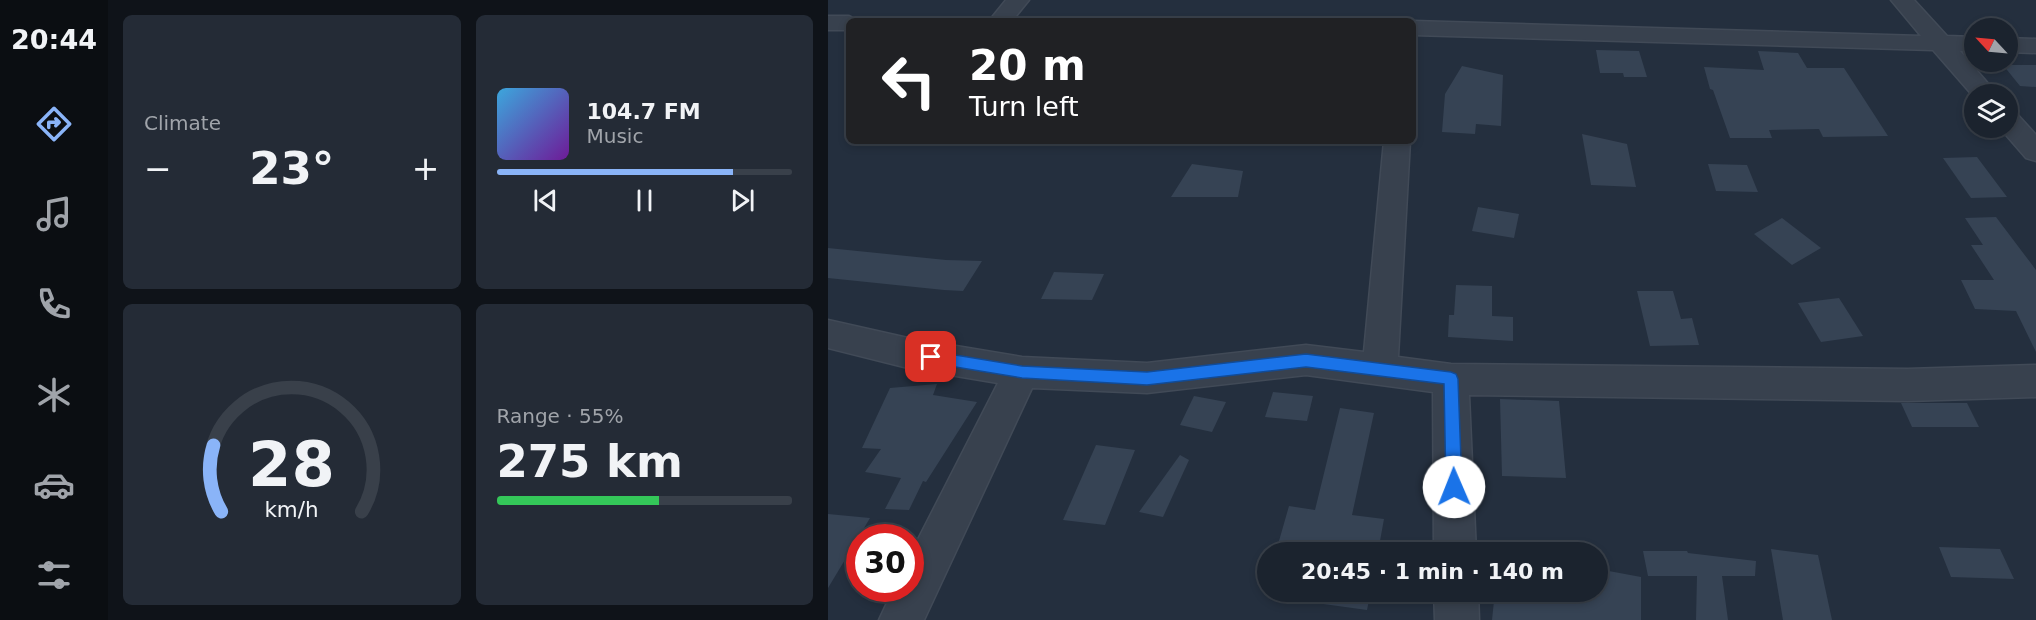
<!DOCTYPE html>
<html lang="en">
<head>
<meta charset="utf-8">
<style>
	:root { --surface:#1b232e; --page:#242b36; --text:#f1f3f6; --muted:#a0a4aa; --line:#39404a; --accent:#8ab4f8 }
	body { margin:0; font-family:"DejaVu Sans",sans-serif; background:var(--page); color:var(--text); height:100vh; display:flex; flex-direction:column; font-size:22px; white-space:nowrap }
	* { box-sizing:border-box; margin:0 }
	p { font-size:20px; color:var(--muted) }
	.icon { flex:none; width:33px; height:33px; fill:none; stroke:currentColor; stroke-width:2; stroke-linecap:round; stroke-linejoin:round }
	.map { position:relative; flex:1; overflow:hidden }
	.side { display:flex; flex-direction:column; gap:15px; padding:15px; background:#0f1319; width:720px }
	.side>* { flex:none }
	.hud { position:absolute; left:18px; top:18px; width:570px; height:126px; border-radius:9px; box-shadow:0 3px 9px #0003,0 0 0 2px var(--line); background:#202124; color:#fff; overflow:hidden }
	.needle { width:39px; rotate:296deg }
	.buttons { position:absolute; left:1136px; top:18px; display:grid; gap:12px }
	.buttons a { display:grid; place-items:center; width:54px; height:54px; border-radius:50%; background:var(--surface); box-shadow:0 3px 9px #0003,0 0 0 2px var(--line); font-size:30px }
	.speed { position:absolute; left:18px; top:524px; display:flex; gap:12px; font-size:30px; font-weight:700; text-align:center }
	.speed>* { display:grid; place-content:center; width:78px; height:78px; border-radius:50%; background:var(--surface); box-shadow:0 3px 9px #0003,0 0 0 2px var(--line); line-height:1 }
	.speed .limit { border:9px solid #d22; background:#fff; color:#111 }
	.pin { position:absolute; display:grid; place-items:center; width:51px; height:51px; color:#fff; margin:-26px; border-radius:12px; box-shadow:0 3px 9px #0006 }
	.me { position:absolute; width:66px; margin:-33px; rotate:359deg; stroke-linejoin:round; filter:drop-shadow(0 0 4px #0008) }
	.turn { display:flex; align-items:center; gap:21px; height:126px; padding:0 24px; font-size:27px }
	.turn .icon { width:78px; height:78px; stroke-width:2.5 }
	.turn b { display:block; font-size:42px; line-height:51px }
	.big { font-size:45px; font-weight:800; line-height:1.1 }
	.side .tile { flex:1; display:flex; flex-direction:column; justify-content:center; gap:9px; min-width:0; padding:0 21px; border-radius:9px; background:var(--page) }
	.side .dial { align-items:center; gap:0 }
	.dial svg { height:156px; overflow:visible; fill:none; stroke:var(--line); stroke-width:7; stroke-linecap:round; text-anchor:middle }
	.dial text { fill:var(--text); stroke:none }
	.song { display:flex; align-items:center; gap:18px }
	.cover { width:72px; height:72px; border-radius:9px; background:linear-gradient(135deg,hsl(200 70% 55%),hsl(280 70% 35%)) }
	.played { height:6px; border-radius:3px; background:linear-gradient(90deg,var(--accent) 80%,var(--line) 80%) }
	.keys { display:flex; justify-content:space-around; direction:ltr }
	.heat { display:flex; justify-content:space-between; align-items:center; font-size:33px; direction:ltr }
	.charge { height:9px; border-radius:4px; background:linear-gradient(90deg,#34c759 55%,var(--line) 0) }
	.side .tiles { flex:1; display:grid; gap:15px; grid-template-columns:repeat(2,1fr) }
	.trip { position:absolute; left:429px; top:542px; width:351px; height:60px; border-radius:30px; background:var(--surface); box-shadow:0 3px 9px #0003,0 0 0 2px var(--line); font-weight:800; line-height:60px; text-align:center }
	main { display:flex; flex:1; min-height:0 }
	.menu { display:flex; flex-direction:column; width:108px; justify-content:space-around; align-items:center; background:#0b0e12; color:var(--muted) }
	.menu .icon { width:42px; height:42px }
	.menu .active { color:var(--accent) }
	.menu b { font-size:27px; color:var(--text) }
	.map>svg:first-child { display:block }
</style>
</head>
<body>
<main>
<nav class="menu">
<b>20:44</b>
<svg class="icon active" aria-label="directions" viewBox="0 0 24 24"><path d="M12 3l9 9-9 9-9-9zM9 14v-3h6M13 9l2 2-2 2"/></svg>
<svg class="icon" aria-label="music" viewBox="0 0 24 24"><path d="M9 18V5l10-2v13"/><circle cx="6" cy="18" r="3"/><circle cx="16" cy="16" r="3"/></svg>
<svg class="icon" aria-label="phone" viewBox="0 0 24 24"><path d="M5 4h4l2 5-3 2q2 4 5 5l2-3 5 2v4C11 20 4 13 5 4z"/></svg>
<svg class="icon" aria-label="climate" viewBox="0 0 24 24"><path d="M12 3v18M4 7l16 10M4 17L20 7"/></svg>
<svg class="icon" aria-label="car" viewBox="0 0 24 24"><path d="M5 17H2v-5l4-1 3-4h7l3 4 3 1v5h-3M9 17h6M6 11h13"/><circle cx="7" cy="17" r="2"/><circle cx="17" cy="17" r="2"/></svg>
<svg class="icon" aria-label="filters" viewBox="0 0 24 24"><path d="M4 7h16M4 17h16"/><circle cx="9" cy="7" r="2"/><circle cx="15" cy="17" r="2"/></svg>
</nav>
<section class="side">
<div class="tiles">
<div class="tile"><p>Climate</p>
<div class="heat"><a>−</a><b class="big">23°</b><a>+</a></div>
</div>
<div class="tile">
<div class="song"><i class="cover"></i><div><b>104.7 FM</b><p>Music</p></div></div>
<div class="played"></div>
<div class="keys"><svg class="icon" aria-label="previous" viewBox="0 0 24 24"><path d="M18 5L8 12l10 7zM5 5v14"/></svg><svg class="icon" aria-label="pause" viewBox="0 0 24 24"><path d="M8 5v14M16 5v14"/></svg><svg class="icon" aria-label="next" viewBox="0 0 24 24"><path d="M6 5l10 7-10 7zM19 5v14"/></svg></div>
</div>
<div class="tile dial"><svg viewBox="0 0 100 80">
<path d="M14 69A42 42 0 1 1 86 69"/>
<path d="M14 69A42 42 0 0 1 10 35" stroke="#8ab4f8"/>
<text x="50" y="56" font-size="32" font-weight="700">28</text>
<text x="50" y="72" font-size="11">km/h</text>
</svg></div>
<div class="tile"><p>Range · 55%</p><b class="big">275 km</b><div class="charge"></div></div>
</div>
</section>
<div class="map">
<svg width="1208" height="620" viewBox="0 0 1208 620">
	<rect width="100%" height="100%" fill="#242f3e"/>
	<!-- building -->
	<g fill="#364354">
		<path d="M768 50 811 51 819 77H796L795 73H772Z"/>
		<path d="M930 51 970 53 979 68H1016L1060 136 995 137 991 129 941 130 944 138H902L885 90 882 89 876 67 936 70Z"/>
		<path d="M1175 65H1208V87L1192 86Z"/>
		<path d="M634 66 675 75 673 126 648 124 647 134 614 132 617 94Z"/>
		<path d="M754 134 799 144 808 187 763 185Z"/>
		<path d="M1149 157 1179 197 1143 198 1115 158Z"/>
		<path d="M364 164 415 171 410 197H343Z"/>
		<path d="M880 164 919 165 930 192 888 191Z"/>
		<path d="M650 207 691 214 686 238 644 231Z"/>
		<path d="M1168 217 1208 270V352L1188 311 1147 309 1133 280H1166L1143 245H1155L1137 218Z"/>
		<path d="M954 218 993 248 964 265 926 234Z"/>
		<path d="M0 248 118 260 154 261 135 291 116 290 0 278Z"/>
		<path d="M226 272 276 274 264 300 213 299Z"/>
		<path d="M628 285 664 286V316L685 317V341L620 337 621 315H626Z"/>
		<path d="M809 291H845L853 319 864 318 871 345 822 346Z"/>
		<path d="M1011 298 1035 336 993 342 970 303Z"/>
		<path d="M109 384 105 395 149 402 98 482 95 481 81 510 57 509 73 478 37 472 53 449 34 448 62 388Z"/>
		<path d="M445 392 485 396 479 421 437 417Z"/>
		<path d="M366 396 398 402 384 432 352 425Z"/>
		<path d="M672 399 731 401 738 478 674 476Z"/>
		<path d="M1073 403H1139L1151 427H1084Z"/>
		<path d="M512 408 546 413 524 515 556 519 550 552H500L501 548 451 541 461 506 487 510Z"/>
		<path d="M268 445 307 450 277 525 235 520Z"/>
		<path d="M352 455 361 460 335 517 311 512Z"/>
		<path d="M0 514 42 518 0 588Z"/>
		<path d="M1111 547 1172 549 1186 579 1123 577Z"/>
		<path d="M943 549 990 555 1004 620H955Z"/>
		<path d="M815 551H859L860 553 928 561 927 576H894L900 620H868L869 576H820Z"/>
		<path d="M770 569 813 577V620H664L667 591H770Z"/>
		<path d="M491 591H543L539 610 488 603Z"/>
	</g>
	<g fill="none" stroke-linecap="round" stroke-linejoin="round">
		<defs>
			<g id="minor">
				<path d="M178 0H201L184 21H161Z"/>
				<path d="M1063 0H1086L1119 36 1146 37V51H1132L1169 94H1146V97L1105 50 585 35V21L1093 36Z"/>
				<path d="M0 16H21L31 21H21V30H0Z"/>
				<path d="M1179 38 1208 39V53L1179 52Z"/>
				<path d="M1179 111 1188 113 1208 135V161L1198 158 1172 128H1179Z"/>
				<path d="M556 141H582L570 357 623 364 1080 369 1208 365V397L1080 401 641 395 648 552H606L605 392 478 375 319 393 204 388 96 620H51L66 588H82V555L170 383 80 368 0 348V320L80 338 194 357 319 363 478 345 536 352Z"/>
				<path d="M606 591H650L651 620H607Z"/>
			</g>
		</defs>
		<!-- minor casing -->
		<use href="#minor" stroke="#414a57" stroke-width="3"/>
		<!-- minor -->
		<use href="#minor" fill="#38414e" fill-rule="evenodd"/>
	</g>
	<!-- route -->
	<path fill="#1a73e8" stroke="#114b97" stroke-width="1.5" d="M103 351 194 366 319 372 478 354 623 372 628 374 630 379 634 487 632 493 626 495 620 493 618 487 616 384 478 367 319 385 194 378 103 363 98 361 96 357 98 352Z"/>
</svg>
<div class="buttons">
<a><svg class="needle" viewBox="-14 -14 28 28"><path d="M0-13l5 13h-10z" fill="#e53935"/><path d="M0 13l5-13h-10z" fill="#a0a4aa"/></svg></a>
<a><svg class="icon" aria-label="layers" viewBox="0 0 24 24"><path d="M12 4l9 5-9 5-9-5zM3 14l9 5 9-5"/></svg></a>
</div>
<div class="speed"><div class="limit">30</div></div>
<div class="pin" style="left:103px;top:357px;background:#d93025"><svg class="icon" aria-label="arrive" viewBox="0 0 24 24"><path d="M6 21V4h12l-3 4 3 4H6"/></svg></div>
<svg class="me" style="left:626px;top:487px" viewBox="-20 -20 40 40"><circle r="19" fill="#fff"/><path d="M0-13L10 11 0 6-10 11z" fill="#1a73e8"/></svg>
<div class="trip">20:45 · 1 min · 140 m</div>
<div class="hud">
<div class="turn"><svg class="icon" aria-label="left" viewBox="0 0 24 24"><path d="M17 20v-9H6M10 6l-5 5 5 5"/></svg><div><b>20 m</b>Turn left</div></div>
</div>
</div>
</main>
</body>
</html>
